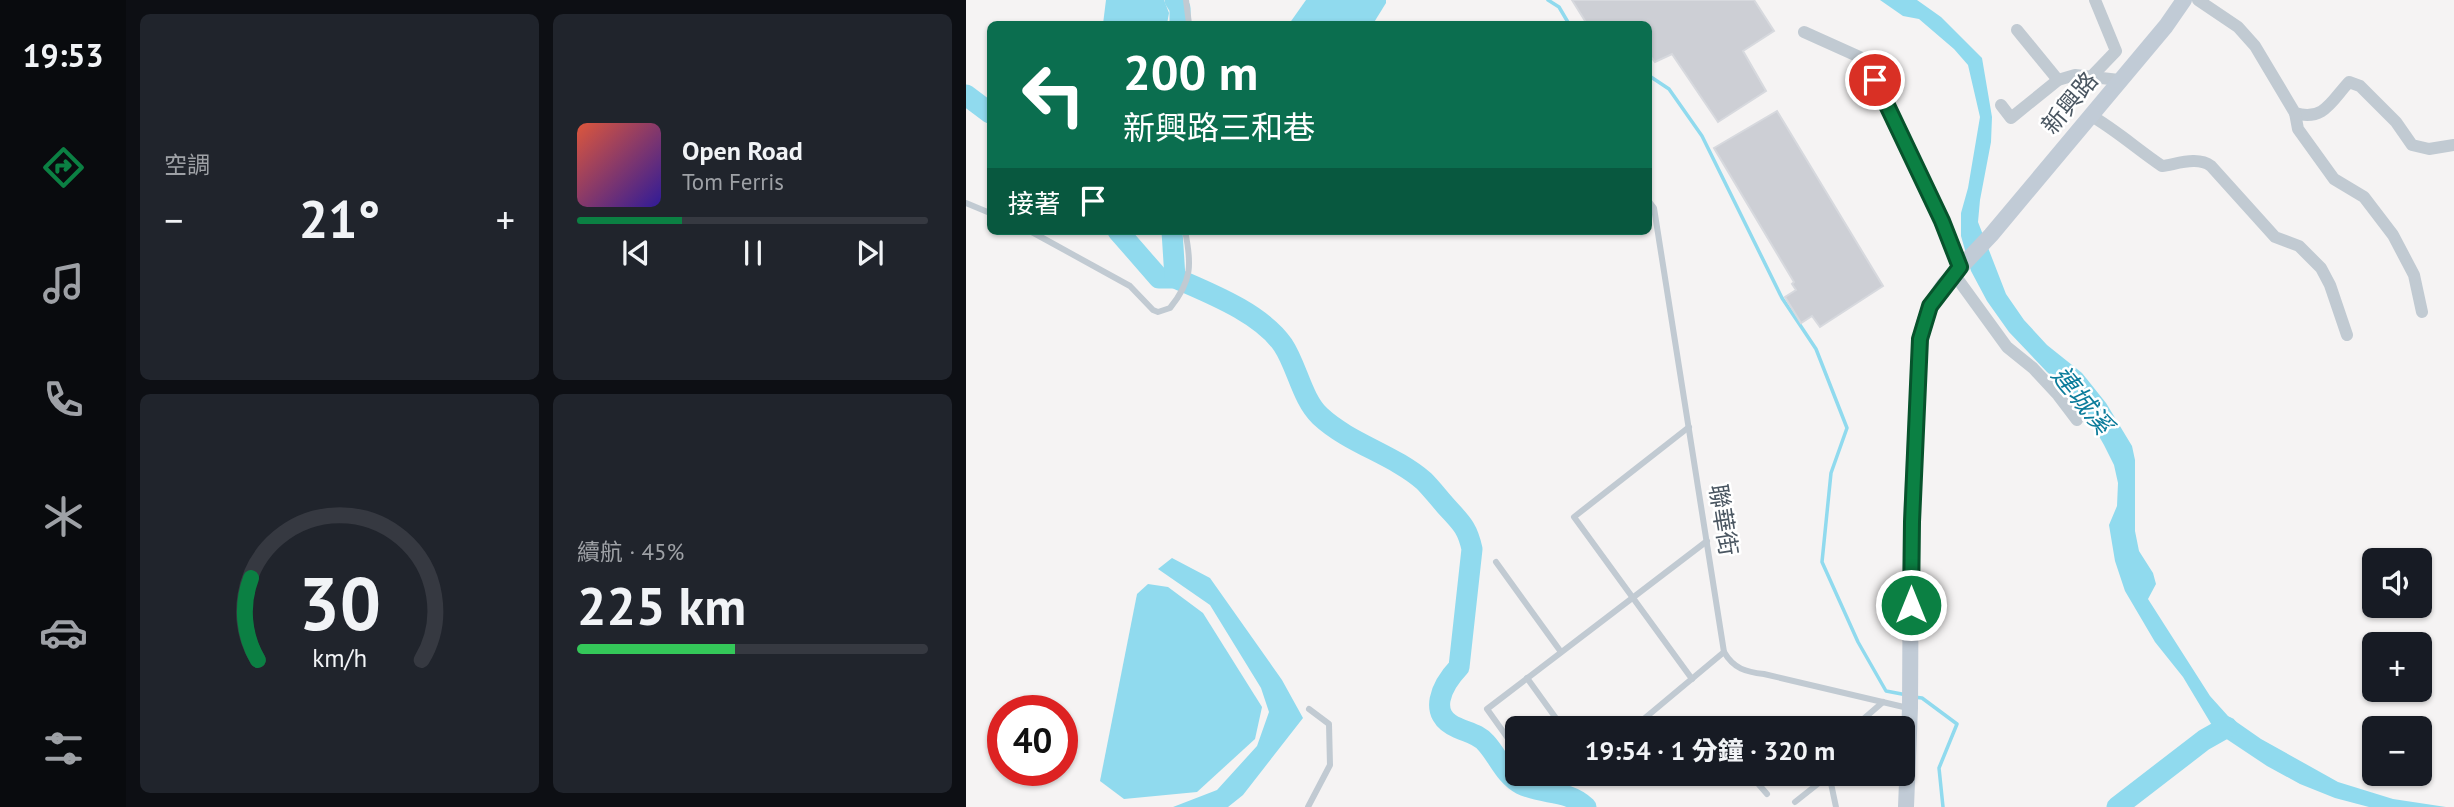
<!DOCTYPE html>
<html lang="zh-TW">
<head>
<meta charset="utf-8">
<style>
	:root { --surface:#171b24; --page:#20242c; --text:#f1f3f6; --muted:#9ea1a6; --line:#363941; --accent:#0b8043 }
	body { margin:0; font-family:"PT Sans","Noto Sans TC",sans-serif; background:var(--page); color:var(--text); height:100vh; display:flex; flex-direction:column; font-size:26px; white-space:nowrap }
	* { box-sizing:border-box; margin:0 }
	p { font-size:23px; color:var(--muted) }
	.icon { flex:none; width:38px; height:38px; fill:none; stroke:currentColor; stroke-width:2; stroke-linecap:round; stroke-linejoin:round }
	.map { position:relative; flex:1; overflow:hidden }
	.details { display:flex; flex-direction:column; gap:14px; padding:14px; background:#0d0f14; width:840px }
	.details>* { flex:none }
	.banner { position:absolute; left:21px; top:21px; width:665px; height:214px; border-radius:10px; box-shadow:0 2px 5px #0004; background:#0b6e4f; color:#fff; overflow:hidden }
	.controls { position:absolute; left:1396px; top:548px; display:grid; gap:14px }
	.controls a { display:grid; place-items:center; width:70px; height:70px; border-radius:10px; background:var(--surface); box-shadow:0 2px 5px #0004; font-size:35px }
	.speed { position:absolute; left:21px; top:695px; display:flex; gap:14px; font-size:35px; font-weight:700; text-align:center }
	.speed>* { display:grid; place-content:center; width:91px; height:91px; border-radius:50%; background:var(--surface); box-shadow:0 2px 5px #0004; line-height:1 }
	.speed .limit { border:10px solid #d22; background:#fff; color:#111 }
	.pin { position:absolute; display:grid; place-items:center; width:60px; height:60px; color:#fff; margin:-30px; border:4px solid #fff; border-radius:50%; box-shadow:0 2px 7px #0007 }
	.me { position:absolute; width:77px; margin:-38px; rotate:0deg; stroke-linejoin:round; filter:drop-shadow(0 0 5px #0008) }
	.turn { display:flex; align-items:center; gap:24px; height:147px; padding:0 21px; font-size:32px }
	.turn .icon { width:91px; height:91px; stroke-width:2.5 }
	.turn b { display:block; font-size:49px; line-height:60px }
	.then { display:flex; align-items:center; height:66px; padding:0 21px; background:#0003; gap:14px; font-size:26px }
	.big { font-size:52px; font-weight:800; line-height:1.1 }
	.details .card { flex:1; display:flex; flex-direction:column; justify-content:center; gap:10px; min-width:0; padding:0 24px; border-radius:10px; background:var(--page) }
	.details .dial { align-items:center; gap:0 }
	.dial svg { height:182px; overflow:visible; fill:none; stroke:var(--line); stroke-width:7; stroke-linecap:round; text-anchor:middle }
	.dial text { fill:var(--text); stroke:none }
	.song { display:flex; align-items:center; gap:21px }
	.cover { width:84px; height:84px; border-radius:10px; background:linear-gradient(135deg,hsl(10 70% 55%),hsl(250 70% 35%)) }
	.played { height:7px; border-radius:4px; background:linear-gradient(90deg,var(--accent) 30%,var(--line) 30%) }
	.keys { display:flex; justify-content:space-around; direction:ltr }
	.heat { display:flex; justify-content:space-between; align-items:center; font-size:38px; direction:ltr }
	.charge { height:10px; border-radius:5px; background:linear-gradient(90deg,#34c759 45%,var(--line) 0) }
	.details .tiles { flex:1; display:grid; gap:14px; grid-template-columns:repeat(2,1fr) }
	.trip { position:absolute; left:539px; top:716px; width:410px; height:70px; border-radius:10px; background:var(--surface); box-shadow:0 2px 5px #0004; font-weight:800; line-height:70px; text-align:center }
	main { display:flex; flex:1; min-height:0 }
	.menu { display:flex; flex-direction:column; width:126px; justify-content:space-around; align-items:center; background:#090b0e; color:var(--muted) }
	.menu .icon { width:49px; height:49px }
	.menu .selected { color:var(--accent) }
	.menu b { font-size:32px; color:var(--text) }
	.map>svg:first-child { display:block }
</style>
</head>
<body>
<main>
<nav class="menu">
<b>19:53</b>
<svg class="icon selected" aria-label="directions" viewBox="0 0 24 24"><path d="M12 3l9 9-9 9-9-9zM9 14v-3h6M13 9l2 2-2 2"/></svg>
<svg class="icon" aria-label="music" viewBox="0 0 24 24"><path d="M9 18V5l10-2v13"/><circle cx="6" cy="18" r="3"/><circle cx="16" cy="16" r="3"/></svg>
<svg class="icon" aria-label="phone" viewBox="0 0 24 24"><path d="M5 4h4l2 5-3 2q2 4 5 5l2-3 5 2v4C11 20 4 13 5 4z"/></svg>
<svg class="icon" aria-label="climate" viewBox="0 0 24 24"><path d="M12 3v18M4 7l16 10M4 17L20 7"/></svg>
<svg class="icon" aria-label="car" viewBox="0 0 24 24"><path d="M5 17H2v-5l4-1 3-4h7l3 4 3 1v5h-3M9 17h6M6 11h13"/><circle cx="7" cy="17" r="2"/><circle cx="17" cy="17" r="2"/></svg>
<svg class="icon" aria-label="filters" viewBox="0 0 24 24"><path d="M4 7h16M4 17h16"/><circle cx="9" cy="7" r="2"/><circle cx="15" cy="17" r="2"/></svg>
</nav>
<section class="details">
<div class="tiles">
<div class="card"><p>空調</p>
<div class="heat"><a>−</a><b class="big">21°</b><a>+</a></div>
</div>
<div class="card">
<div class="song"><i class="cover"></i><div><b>Open Road</b><p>Tom Ferris</p></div></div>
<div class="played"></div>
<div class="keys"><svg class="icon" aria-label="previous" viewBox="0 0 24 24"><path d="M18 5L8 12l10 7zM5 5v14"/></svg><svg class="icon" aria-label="pause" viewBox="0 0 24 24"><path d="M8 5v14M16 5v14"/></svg><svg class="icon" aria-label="next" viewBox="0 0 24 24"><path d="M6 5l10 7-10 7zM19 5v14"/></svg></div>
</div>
<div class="card dial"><svg viewBox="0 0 100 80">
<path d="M14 69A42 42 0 1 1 86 69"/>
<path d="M14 69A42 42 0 0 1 11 33" stroke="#0b8043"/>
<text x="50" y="56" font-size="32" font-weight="700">30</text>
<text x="50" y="72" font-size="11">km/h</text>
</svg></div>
<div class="card"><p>續航 · 45%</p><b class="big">225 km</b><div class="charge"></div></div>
</div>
</section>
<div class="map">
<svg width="1488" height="807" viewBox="0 0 1488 807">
	<rect width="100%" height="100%" fill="#f5f3f3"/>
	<!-- water -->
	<g fill="#90daee">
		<path d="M140 0H198L203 13 201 24H137Z"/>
		<path d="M340 0H420V3L407 24H323Z"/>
		<path d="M914 0H951L975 17 1016 58 1026 117 1025 142 1014 200 1012 222 1040 294 1058 320 1081 345 1116 373 1140 403 1166 446 1169 460V531L1173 551 1187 573 1190 584 1182 599 1244 696 1262 716 1295 739 1372 782 1427 799 1480 807H1403L1369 798 1334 784 1301 766 1250 732 1217 677 1189 642 1159 591 1149 561 1143 525 1151 506 1152 483 1148 465 1138 445 1118 410 1102 389 1081 372 1043 332 1021 301 1005 271 995 236V213L1002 188 1014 117 1002 65 988 49 953 19 937 16Z"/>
		<path d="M206 558 244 578 316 680 337 718 277 795 262 807H207L251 790 291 746 303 712 295 688 244 605 192 569Z"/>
		<path d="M182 584 202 587 237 613 296 707 289 739 231 792 158 799 134 781 171 594Z"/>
	</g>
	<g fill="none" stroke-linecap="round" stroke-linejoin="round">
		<!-- stream -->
		<g stroke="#90daee" stroke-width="3.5">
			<path d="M582 0 593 7 603 24"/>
			<path d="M682 75 703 89 736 136 816 298 850 349 881 428 865 473 856 562 892 642 920 691 941 695"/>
			<path d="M948 697 956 698 991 724 973 768 977 807"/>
		</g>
		<!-- river -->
		<g stroke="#90daee" stroke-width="21">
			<path d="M209 0 214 8V24"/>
			<path d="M0 95 24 113"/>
			<path d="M152 231 193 278H209"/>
			<path d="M206 231 209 278C243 293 295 313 317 345 331 366 336 399 354 416 384 444 427 454 458 481 465 488 472 497 479 505 494 522 501 526 506 549L493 667C476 685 460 715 492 728 503 733 512 734 520 743 532 756 539 776 555 784 577 795 601 789 620 807"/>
			<path d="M1151 807 1238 740 1261 727"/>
		</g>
	</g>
	<!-- building -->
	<g fill="#cdcfd5" stroke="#d7d9de" stroke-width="2">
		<path d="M606 0H788L808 31 777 51 800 91 752 122 706 54 689 62 682 53V24H621Z"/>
		<path d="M811 111 917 286 854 327 846 316 835 323 819 297 830 290 826 284 828 282 748 148Z"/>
	</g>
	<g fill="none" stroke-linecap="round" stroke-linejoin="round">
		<!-- lane -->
		<g stroke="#c1cad2" stroke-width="6">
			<path d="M220 0 223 24"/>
			<path d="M682 200 688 208 758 652C768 669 780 672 798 674L942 708"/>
			<path d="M0 203 24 213"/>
			<path d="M64 231 164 286 187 310 192 312 204 308C226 281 226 264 219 231"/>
			<path d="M723 427 608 517 726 679"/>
			<path d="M530 562 595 652"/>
			<path d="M561 678 597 728"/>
			<path d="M629 728 642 719 657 728"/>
			<path d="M667 728 758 652"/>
			<path d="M887 728 917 702"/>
			<path d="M551 751 521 709 741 541"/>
			<path d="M788 774V779L801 794"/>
			<path d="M863 774 870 807"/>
			<path d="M829 802 863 775"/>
			<path d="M342 807 364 765 363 724 343 709"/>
		</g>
		<!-- street -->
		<g stroke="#c1cad2" stroke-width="12">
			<path d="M1232 0 1272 27 1289 46 1329 113C1358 122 1366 100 1383 82L1394 86 1430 122 1446 145 1463 149 1488 145"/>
			<path d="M1051 30 1092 80"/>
			<path d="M838 32 898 59 976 221 994 267"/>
			<path d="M1125 77 1150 51 1129 0"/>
			<path d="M1035 105 1045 118 1092 80 1109 75 1153 80"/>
			<path d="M1329 113 1332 129 1368 179 1398 197 1427 235 1448 275 1456 312"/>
			<path d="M1124 115C1150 130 1171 149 1196 166 1211 164 1232 156 1245 166L1309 237 1333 246 1355 268 1364 285 1381 335"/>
			<path d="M988 274 1041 347 1067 368 1092 395 1111 420"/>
		</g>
		<!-- secondary -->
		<path stroke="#c1cbd6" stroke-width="16" d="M940 807 944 708 945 521 954 339 958 323 964 306 978 285 1025 235 1200 26 1218 0"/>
	</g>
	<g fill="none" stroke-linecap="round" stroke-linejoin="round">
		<defs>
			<path id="route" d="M909 80 976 221 994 267 964 306 954 339 946 522 945 605"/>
		</defs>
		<!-- route casing -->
		<use href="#route" stroke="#07532c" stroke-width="18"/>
		<!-- route -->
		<use href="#route" stroke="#0b8043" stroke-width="12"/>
	</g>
	<g text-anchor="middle" stroke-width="5" stroke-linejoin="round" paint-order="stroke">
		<!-- street labels -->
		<g font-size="24" fill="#4a5661" stroke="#fff">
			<text transform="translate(1104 103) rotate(-50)" y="8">新興路</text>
			<text transform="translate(757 520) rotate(81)" y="8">聯華街</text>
		</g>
		<!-- water labels -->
		<g font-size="26" font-style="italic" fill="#0c7c9b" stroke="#fff">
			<text transform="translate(1116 400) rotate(51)" y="9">連城溪</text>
		</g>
	</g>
</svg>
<div class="controls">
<a><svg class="icon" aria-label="sound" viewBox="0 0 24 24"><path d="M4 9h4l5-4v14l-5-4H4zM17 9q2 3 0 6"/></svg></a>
<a>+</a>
<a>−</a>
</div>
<div class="speed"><div class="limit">40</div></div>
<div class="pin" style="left:909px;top:80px;background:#d93025"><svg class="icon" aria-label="arrive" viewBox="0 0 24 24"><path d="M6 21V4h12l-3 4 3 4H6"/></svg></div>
<svg class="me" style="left:945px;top:605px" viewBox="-20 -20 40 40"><circle r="17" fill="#0b8043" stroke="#fff" stroke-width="3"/><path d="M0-11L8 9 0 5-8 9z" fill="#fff"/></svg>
<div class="trip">19:54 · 1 分鐘 · 320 m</div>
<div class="banner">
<div class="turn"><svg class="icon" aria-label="left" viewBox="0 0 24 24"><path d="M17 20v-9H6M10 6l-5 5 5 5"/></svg><div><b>200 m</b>新興路三和巷</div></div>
<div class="then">接著<svg class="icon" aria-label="arrive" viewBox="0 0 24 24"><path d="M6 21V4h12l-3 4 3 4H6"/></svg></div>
</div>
</div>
</main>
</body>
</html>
